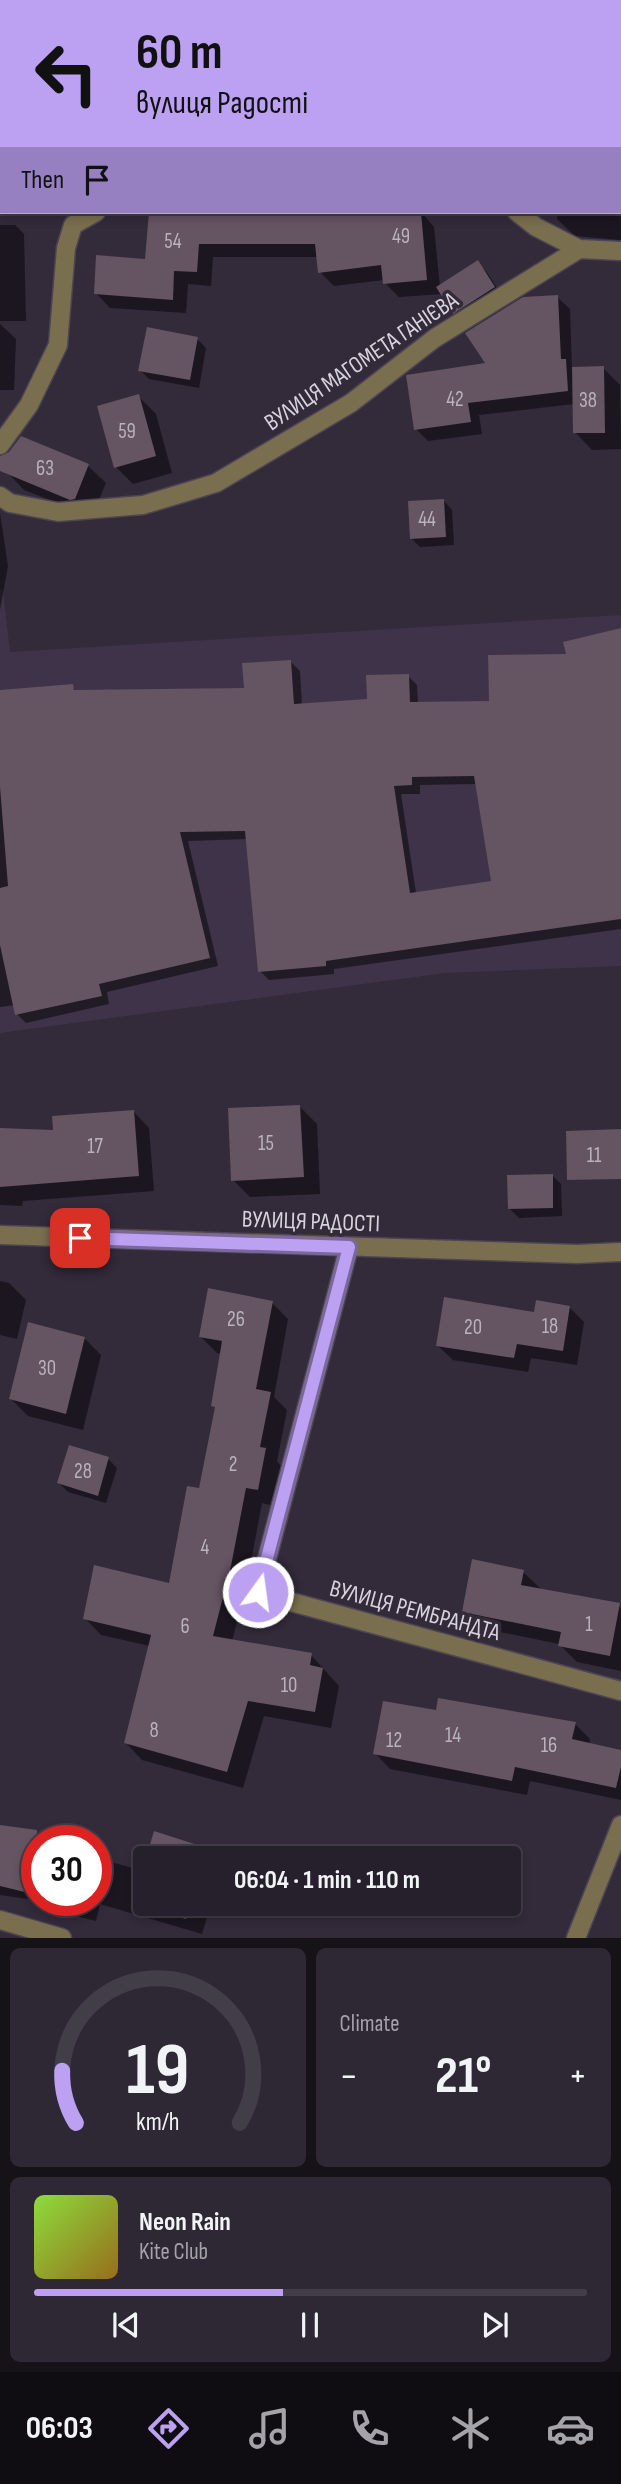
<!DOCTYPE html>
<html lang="en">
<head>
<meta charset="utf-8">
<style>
	:root { --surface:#26202c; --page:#2e2834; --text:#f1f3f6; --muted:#a4a3a9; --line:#423e48; --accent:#bca0f2 }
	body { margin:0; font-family:"Sofia Sans Condensed",sans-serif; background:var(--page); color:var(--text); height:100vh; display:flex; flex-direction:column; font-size:26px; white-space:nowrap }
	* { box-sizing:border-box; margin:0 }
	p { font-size:23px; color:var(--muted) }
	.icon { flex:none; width:38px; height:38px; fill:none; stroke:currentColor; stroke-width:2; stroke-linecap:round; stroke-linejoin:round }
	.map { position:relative; height:1938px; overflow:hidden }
	.details { display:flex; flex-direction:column; gap:10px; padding:10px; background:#151218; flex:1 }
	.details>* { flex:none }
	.top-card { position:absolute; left:0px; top:0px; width:621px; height:214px; box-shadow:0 4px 10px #0003,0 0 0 2px var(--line); background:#bca0f2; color:#111; overflow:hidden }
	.speed { position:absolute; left:21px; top:1825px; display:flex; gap:14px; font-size:35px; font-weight:700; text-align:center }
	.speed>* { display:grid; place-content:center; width:91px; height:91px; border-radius:50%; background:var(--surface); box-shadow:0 4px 10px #0003,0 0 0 2px var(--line); line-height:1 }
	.speed .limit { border:10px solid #d22; background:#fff; color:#111 }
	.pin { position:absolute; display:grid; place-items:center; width:60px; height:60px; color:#fff; margin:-30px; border-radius:14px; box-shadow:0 4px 10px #0006 }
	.me { position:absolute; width:77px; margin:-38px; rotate:14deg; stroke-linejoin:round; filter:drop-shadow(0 0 5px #0008) }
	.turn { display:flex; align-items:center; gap:24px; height:147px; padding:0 21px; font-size:32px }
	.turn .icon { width:91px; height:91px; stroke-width:2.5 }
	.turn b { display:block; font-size:49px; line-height:60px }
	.then { display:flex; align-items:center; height:66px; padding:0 21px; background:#0003; gap:14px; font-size:26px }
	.big { font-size:52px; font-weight:700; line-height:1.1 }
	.details .tile { flex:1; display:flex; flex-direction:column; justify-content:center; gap:10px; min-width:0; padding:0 24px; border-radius:10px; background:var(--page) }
	.details .dial { align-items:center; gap:0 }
	.dial svg { height:182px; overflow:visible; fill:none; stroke:var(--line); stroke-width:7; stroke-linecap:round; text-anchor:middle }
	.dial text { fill:var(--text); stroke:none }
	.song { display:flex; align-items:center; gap:21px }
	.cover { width:84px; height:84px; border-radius:10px; background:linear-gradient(135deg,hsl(90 70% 55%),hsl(40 70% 35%)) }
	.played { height:7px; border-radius:4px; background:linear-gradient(90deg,var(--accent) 45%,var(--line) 45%) }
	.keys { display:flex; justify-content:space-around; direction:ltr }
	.heat { display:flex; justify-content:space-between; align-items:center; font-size:38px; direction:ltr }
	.details .tiles { flex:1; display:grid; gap:10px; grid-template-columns:1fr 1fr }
	.tile:last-child { grid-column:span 2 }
	.trip { position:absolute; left:133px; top:1846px; width:388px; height:70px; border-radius:7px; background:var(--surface); box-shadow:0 4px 10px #0003,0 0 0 2px var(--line); font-weight:700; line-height:70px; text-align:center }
	.dock { display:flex; height:112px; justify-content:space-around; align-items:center; background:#0f0d12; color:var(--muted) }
	.dock .icon { width:49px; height:49px }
	.dock .current { color:var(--accent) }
	.dock b { font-size:32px; color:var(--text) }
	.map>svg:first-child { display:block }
</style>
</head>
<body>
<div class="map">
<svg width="621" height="1938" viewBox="0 0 621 1938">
	<rect width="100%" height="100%" fill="#332a3a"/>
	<!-- built -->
	<path fill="#3e3348" d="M0 589 3 590 10 652 621 615V966L445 973 0 1033Z"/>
	<!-- shadow -->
	<g fill="#0007" fill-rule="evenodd">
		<path d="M416 0H621L416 2Z"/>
		<path d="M620 170 621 240 575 236 557 219 558 212H620Z"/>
		<path d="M150 212 240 214V212H421L434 227 440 287 477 262 486 271 503 297 463 321 442 294 399 297 385 283 384 280 334 286 320 272 318 257H213L211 286 188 284 186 313 110 308 96 293 147 261Z"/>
		<path d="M0 225H15L24 234 26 321H0Z"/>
		<path d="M557 297 570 309 572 368H603L620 385 621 449 592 450 575 432 574 404 479 415 482 434 428 441 416 429 488 364Z"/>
		<path d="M0 324 16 339 14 390H0Z"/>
		<path d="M197 339 206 348 199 388 149 379 140 370Z"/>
		<path d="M138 396 156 414 172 473 133 484 116 467Z"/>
		<path d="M21 438 88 466 106 483 92 516 24 490 7 472Z"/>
		<path d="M444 501 452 510 454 545 420 547 411 538Z"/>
		<path d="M0 513 8 566 0 610Z"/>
		<path d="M621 630V929L334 969V974L269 980 260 971 248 839 188 841 218 966 107 992 109 1004 26 1023 17 1014 15 1005 0 1007V697L73 688 77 692 246 690 291 662 300 671 302 705 369 700 408 676 417 685 418 704 490 703 568 656ZM477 784 493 883 416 893 401 794H420V785Z"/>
		<path d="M299 1106 317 1124 320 1194 250 1197 233 1180Z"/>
		<path d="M134 1112 149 1128 154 1191 23 1201 22 1206 0 1205V1131L55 1132Z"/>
		<path d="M552 1175 561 1184 562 1216 519 1218 510 1209Z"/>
		<path d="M0 1281 9 1283 26 1300 17 1339 0 1335Z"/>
		<path d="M272 1303 288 1319 274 1397 287 1410 277 1461 281 1466 274 1506 262 1503 247 1583 232 1641 311 1655 339 1686 331 1728 264 1716 243 1788 142 1760 126 1743 150 1646 101 1635 85 1618 171 1585 200 1490 216 1409 213 1405 222 1354 217 1353 201 1337Z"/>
		<path d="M569 1307 584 1322 577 1365 531 1358 528 1372 453 1360 438 1346 536 1314Z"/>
		<path d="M84 1338 101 1355 83 1430 28 1416 11 1399Z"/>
		<path d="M108 1459 117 1468 106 1503 68 1492 59 1483Z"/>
		<path d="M523 1572 541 1589 621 1607V1671L577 1662 559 1644 481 1628 464 1611Z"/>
		<path d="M437 1712 575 1724 590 1739 589 1745 621 1752V1800L530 1781 527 1795 390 1769 375 1753Z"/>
		<path d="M0 1827 68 1837 72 1841H37V1900H96V1858L144 1871 145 1868V1904H211L202 1934 100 1904 96 1921 42 1908 35 1900 0 1895Z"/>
		<path d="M155 1834 206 1849 215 1858H148Z"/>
	</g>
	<!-- building -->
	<g fill="#655461" fill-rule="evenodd">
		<path d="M149 212H421L427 280 383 284 381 265 318 273 315 244H199L197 272 174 271 173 300 94 294 96 255 145 259Z"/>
		<path d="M478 260 495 287 453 314 436 287Z"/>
		<path d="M558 295 561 359H566L568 391 468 403 471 422 414 430 406 375 485 363 465 333 523 297Z"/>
		<path d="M147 327 198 337 190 380 138 371Z"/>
		<path d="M604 366 605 433H573L572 367Z"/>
		<path d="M139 394 156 456 114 468 97 406Z"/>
		<path d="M21 436 89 464 75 499 70 500 0 471V456L9 452Z"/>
		<path d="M444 499 446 537 410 539 408 501Z"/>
		<path d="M621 628V919L326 961V966L258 972 245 831 180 832 210 958 99 984 102 996 15 1015 0 945V888L8 886 0 787V690L73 684 74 690 244 688 242 663 291 660 294 704 367 699 366 675 409 674 410 702 489 701 488 655 566 654 563 642ZM474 776 491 881 410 893 394 786 412 785V777Z"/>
		<path d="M300 1105 304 1177 231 1181 228 1108Z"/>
		<path d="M134 1110 139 1176 0 1187V1128L53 1130 52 1116Z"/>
		<path d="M621 1129V1179L567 1180 566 1131Z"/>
		<path d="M553 1174V1208L508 1209 507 1175Z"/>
		<path d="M208 1288 273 1301 256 1389 271 1392 260 1447 266 1448 258 1490 246 1488 231 1566 213 1636 312 1653 310 1665 323 1668 315 1712 248 1701 227 1772 124 1743 151 1635 83 1619 94 1565 169 1583 187 1486 199 1488 215 1407 211 1406 222 1341 199 1337Z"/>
		<path d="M444 1297 534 1312 536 1300 570 1306 563 1351 517 1344 514 1358 436 1346Z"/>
		<path d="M28 1322 85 1337 66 1414 9 1399Z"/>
		<path d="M69 1445 109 1457 98 1496 57 1483Z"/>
		<path d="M472 1559 524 1570 521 1585 620 1603 610 1656 558 1646 561 1632 462 1612Z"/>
		<path d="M438 1698 576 1722 572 1739 621 1750V1767L616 1788 515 1767 512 1781 373 1754 383 1701 436 1710Z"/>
		<path d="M0 1825 37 1830V1895L0 1886Z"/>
		<path d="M154 1831 207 1848 204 1858H146Z"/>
		<path d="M145 1862V1904H191L186 1919 133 1903Z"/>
	</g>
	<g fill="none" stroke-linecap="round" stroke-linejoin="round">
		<defs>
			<g id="minor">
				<path d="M400 0V2"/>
				<path d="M517 212 536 227 579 249 621 251"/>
				<path d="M0 445 29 405 58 345 66 248 73 225 96 212"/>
				<path d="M0 496 10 503 58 512 143 505 216 483 351 403 435 338 579 249"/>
				<path d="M0 1235 577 1254 621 1252"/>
				<path d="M349 1247 258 1593 621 1691"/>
				<path d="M0 1920 62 1938"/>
				<path d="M576 1938 621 1825"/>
			</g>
		</defs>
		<!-- minor casing -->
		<use href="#minor" stroke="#4d4554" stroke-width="21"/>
		<!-- minor -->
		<use href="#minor" stroke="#796f4e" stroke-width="18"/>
	</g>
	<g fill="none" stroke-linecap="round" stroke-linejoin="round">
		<defs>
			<path id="route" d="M80 1238 349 1247 258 1592"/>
		</defs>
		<!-- route casing -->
		<use href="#route" stroke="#7a689d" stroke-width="18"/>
		<!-- route -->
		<use href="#route" stroke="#bca0f2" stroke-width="12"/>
	</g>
	<g text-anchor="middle" stroke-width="7" stroke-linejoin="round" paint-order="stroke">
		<!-- number labels -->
		<g font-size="21" fill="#bab2bd">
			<text x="401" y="243">49</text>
			<text x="173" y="248">54</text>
			<text x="455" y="406">42</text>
			<text x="588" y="407">38</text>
			<text x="127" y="438">59</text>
			<text x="45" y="475">63</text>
			<text x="427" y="526">44</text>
			<text x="266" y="1150">15</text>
			<text x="95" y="1153">17</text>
			<text x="594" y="1162">11</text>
			<text x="236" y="1326">26</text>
			<text x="550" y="1333">18</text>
			<text x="473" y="1334">20</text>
			<text x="47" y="1375">30</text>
			<text x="233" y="1471">2</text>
			<text x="83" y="1478">28</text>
			<text x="205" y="1554">4</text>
			<text x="589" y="1631">1</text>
			<text x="185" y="1633">6</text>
			<text x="289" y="1692">10</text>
			<text x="154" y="1737">8</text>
			<text x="453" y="1742">14</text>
			<text x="394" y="1747">12</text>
			<text x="549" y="1752">16</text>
		</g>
		<!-- street labels -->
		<g font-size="24" fill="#d7d2dc" stroke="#332a3a">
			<text transform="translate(361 361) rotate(-34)" y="8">ВУЛИЦЯ МАГОМЕТА ГАНІЄВА</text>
			<text transform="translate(311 1221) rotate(2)" y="8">ВУЛИЦЯ РАДОСТІ</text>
			<text transform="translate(415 1610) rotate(15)" y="8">ВУЛИЦЯ РЕМБРАНДТА</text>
		</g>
	</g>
</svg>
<div class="speed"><div class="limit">30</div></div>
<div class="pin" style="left:80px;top:1238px;background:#d93025"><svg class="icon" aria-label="arrive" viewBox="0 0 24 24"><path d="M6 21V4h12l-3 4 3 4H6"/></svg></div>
<svg class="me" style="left:258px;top:1592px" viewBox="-20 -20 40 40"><circle r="17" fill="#bca0f2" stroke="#fff" stroke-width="3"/><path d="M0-11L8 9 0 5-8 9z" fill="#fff"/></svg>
<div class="trip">06:04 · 1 min · 110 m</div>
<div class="top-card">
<div class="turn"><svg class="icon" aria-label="left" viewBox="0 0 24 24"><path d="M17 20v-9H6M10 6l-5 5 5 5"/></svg><div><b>60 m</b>вулиця Радості</div></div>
<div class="then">Then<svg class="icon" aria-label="arrive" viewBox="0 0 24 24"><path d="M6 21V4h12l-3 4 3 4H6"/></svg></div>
</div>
</div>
<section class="details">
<div class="tiles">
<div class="tile dial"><svg viewBox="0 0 100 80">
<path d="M14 69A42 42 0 1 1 86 69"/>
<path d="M14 69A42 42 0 0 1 8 46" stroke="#bca0f2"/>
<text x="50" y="56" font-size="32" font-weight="700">19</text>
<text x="50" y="72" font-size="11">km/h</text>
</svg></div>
<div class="tile"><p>Climate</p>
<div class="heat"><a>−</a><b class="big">21°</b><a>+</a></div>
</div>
<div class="tile">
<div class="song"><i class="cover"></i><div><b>Neon Rain</b><p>Kite Club</p></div></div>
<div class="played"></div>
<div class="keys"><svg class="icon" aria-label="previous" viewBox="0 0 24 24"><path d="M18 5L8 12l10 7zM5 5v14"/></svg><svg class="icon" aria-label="pause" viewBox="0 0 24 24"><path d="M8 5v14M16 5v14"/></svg><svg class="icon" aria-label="next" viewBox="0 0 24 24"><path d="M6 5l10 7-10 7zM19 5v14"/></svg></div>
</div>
</div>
</section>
<nav class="dock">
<b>06:03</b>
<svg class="icon current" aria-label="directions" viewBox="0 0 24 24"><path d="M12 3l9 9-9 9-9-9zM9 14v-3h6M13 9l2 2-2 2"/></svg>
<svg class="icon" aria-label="music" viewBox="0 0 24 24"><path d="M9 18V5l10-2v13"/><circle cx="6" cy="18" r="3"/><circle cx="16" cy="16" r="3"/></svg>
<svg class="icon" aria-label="phone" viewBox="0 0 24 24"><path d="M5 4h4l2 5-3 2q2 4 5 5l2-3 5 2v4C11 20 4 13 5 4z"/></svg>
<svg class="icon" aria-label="climate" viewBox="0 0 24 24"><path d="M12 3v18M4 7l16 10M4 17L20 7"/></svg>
<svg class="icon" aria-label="car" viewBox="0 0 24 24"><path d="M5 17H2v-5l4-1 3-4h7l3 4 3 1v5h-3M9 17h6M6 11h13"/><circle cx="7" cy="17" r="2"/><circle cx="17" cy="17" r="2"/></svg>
</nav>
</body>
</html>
